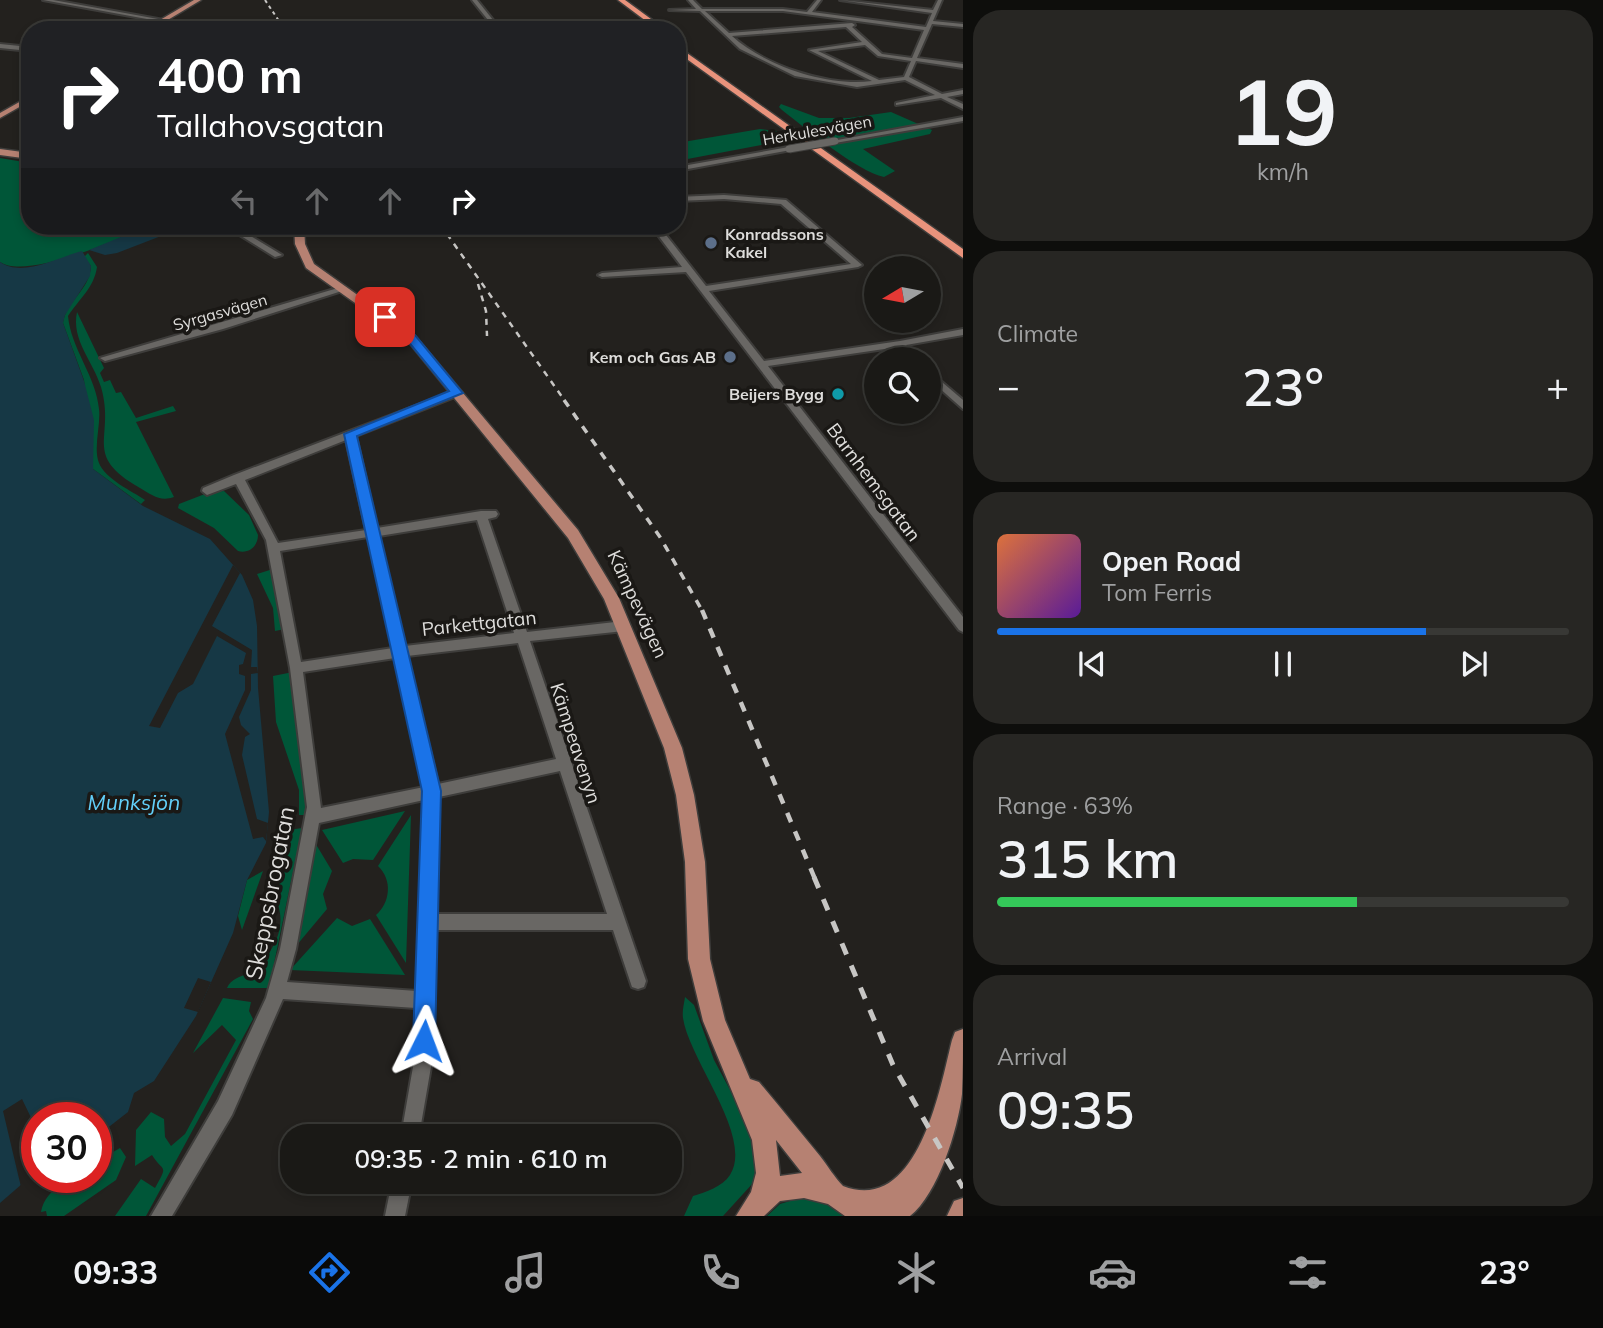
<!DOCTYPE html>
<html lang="en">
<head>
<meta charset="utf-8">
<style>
	:root { --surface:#1a1916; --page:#272623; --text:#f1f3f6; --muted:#9fa0a1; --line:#383835; --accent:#1a73e8 }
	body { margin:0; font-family:Mulish,sans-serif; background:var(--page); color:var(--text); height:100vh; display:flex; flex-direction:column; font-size:26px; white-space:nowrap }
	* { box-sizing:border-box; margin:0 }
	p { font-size:23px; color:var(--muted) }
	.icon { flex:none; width:38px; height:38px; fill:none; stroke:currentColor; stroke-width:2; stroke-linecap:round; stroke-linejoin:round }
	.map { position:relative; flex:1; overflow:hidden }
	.side { display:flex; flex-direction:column; gap:10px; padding:10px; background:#0e0e0c; width:640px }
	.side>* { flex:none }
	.top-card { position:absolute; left:21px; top:21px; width:665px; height:214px; border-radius:28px; box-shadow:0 4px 10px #0003,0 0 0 2px var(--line); background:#202124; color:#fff; overflow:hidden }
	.needle { width:46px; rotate:260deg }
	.tools { position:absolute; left:864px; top:256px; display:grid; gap:14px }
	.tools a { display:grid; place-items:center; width:77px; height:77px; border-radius:50%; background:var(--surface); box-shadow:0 4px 10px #0003,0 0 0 2px var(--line); font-size:35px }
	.speed { position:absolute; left:21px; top:1102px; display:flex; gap:14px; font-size:35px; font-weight:700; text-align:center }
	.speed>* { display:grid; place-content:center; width:91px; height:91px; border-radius:50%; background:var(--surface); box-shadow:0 4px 10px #0003,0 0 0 2px var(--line); line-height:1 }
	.speed .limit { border:10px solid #d22; background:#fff; color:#111 }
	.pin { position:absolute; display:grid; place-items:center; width:60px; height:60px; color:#fff; margin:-30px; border-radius:14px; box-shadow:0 4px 10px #0006 }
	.me { position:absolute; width:77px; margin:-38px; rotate:3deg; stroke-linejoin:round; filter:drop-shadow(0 0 5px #0008) }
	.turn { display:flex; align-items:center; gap:24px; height:147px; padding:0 21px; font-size:32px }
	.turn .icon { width:91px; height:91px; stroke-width:2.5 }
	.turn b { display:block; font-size:49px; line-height:60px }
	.lanes { display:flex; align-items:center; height:66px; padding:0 21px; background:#0003; justify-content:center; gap:35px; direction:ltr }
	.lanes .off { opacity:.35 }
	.big { font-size:52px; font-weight:600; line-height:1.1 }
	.side .tile { flex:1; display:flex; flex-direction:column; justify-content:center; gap:10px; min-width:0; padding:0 24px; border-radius:28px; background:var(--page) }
	.side .dial { align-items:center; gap:0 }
	.dial b { font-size:91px; line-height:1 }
	.song { display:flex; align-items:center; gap:21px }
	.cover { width:84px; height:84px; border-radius:10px; background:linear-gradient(135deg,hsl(20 70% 55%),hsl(270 70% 35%)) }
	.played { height:7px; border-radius:4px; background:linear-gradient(90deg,var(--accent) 75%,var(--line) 75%) }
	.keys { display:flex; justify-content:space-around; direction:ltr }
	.heat { display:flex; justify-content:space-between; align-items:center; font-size:38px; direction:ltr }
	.charge { height:10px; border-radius:5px; background:linear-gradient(90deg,#34c759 63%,var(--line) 0) }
	.trip { position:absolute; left:280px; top:1124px; width:402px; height:70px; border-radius:28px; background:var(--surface); box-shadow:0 4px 10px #0003,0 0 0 2px var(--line); font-weight:600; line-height:70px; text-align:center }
	.menu { display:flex; height:112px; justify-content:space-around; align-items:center; background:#0a0a09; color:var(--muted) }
	.menu .icon { width:49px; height:49px }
	.menu .active { color:var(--accent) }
	.menu b { font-size:32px; color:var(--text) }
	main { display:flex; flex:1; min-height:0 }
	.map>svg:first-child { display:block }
</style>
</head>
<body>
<main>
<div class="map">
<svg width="963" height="1216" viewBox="0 0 963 1216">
	<rect width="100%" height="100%" fill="#23211e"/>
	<!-- green -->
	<g fill="#005638">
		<path d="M781 104 819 118H849L891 112 932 130 930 134 863 149 895 171 884 177C857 171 805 128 782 110L779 107Z"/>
		<path d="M760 129 776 131 788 140 677 161V143Z"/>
		<path d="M0 158 30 163V226H104L100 229 112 235 131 226H148C120 239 26 280 0 262Z"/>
		<path d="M88 253 97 267C94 288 79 299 68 316 71 349 96 376 99 409 101 425 93 448 99 463 105 479 132 491 145 500L141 504 93 469 84 380 63 323C66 301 90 290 91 266L84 257Z"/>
		<path d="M77 312 104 368 100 373 104 382 110 380 116 393 121 392 136 418 173 406 176 411 136 422 174 497C160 502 152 495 140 488 81 454 116 439 101 387 93 361 71 340 77 312Z"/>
		<path d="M224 491 249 515 258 535C258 546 249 554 238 551L214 528 178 508 179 504 210 492Z"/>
		<path d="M273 569 285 629 275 631 273 608 257 574Z"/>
		<path d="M293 672 307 806 306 815H299V790L276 722 273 676Z"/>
		<path d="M405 811 373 860 353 859 343 863 322 830Z"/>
		<path d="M411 815 406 963 376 915C390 903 393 880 378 866Z"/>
		<path d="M302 828 269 988H227C231 978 240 978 249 972 270 958 287 931 278 905 275 897 268 894 266 887L282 831Z"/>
		<path d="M314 841 332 871 323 894 327 909 296 946Z"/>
		<path d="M263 871 242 930 238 916 247 880Z"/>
		<path d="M337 918 352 926 370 919 405 975 290 970Z"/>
		<path d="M685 997 694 1005 714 1060 751 1129 756 1172 753 1183 723 1216H684L693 1196C706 1192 722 1187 730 1175 754 1137 689 1060 683 1018 682 1011 684 1004 685 997Z"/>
		<path d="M223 998 251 1002 249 1011 253 1019 146 1216H115L141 1179 155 1188C169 1163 163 1173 152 1155L135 1166 136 1130 151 1112 164 1119 165 1137 171 1146 185 1134 236 1040 222 1025 193 1053Z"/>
		<path d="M120 1148 126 1157 116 1180 64 1216H47L46 1211 41 1212C46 1186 73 1178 96 1178V1162Z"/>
		<path d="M800 1198 822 1201 848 1216H767L780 1204Z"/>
	</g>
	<!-- water -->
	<g fill="#163845">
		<path d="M148 226H187L117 253 105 255 89 250Z"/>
		<path d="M82 251 91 266 90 276 65 315 63 323 84 381 94 420 93 469 143 506 210 539 242 575 253 600 257 626 258 688 269 812 266 843 247 880 233 933 196 1016 154 1081 134 1093 128 1112 96 1137V1118H37V1171L0 1203V262C23 278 58 257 82 251Z"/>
	</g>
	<!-- pier -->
	<g fill="#23211e">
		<path d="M233 565 240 573 212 626 252 650 251 667H257L258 673 251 674V690L239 717 241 725 250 734 245 737 242 755 257 819 268 823 266 841 263 837 253 839 225 734 245 690V676L239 674V665L243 664 246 653 217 636 193 684 178 693 160 728 149 726Z"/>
		<path d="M198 978 211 982 198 1012 184 1008Z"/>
		<path d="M22 1099 37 1130 28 1142 36 1172 21 1187 3 1111Z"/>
	</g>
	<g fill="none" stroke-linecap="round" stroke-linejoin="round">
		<defs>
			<g id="minor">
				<path d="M43 0H53L219 30H207Z"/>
				<path d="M472 0H477L501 30H496Z"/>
				<path d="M688 0H693L702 9H783L807 12 817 0H821L812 12 926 27 932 13 840 0 933 10 938 0H942L933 21 963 24V27L932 24 917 58 963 64V68L916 61 909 77 942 94 963 90V94L947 97 963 104V109L941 98 896 105V103L935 95 905 80 857 87 795 76 740 49 700 11 669 10 696 9ZM705 11H783L924 30 912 58 882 54 852 27 855 25 852 23 729 33ZM846 27 862 42 809 50 872 81C828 87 765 66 732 36ZM865 45 878 56 911 61 904 77 879 80 818 51Z"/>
				<path d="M0 44 30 47V51L0 48Z"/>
				<path d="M963 117V121L835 143 832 141Z"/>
				<path d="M789 147 791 148V150L677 171V167Z"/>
				<path d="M724 195 786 200 862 265 858 267 709 291 764 361 900 341 963 329V335L906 345 918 359H909L898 347 768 366 963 617V632L959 630 686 272 602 277 598 275 602 273 682 267 651 226H659L706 286 851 264 781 204 724 199 677 201V197Z"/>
				<path d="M225 226H234L282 255 275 257Z"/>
				<path d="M338 288 345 290 223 329 105 361 100 358Z"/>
				<path d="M929 371 963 400V409L929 379Z"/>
				<path d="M457 390 462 393 460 395 356 436 377 528 481 511H496L498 514 496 517 488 519 527 632 624 621 628 623 630 626 628 629 624 631 530 641 646 981 644 987 638 989 632 987 613 930H435L432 1061 419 1136H401L414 1061 416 1008 283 999 232 1115 172 1216H151L218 1101 266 998 280 949 307 807 290 668 266 540 236 484 207 495 202 491 203 488 234 475ZM346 440 366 530 278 543 245 480ZM477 520 514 633 405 646 379 536ZM368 537 393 648 301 662 280 551ZM518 643 556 759 438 784 407 656ZM395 658 424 787 321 808 303 672ZM560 771 607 914H436L439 797ZM424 800 417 991 287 982 296 949 319 823Z"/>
				<path d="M392 1181H412L405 1216H385Z"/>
			</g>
			<g id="major">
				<path d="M194 0H201L151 30H143Z"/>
				<path d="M30 96V101L0 118V113Z"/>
				<path d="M0 149 30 153V159L0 155Z"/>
				<path d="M294 226H304L305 244 314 264 415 336 578 530 619 598 682 748 694 795 705 862 710 959 725 1020 750 1079 759 1082C780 1107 800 1132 820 1156 827 1165 835 1178 843 1186 919 1216 941 1083 952 1040L955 1032 963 1029C963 1050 963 1073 962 1094 958 1129 938 1194 910 1216H845L828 1204 804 1198 780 1201 764 1216H736L751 1192 756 1173 752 1140 703 1021 688 959 685 862 676 795 664 748 604 599 568 538 407 340 306 268 295 244ZM776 1140 802 1173 780 1176Z"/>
				<path d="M963 1198V1216H947L954 1201Z"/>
			</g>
			<g id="highway">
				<path d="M618 0H625L666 30H658Z"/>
				<path d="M677 46 963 249V258L677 52Z"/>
			</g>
		</defs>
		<!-- minor casing -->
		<use href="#minor" stroke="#3e3d3b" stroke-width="4"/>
		<!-- major casing -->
		<use href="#major" stroke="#3e3d3b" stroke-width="3"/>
		<!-- highway casing -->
		<use href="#highway" stroke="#3e3d3b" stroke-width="3"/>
		<!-- minor -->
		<use href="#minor" fill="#696764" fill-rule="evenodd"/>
		<!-- major -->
		<use href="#major" fill="#b68172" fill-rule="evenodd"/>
		<!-- highway -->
		<use href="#highway" fill="#e9937c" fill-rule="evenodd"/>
		<!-- rail-far4 -->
		<g stroke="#c7c6c4" stroke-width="2" stroke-dasharray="3.5 3.5" stroke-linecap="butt">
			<path d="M265 0 285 30"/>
			<path d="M442 226 449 235"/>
		</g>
		<!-- rail-far3 -->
		<g stroke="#c7c6c4" stroke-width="2.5" stroke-dasharray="6 6" stroke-linecap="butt">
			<path d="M447 234 565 401"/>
			<path d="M478 284 486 311 487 336"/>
		</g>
		<!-- rail-far2 -->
		<path stroke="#c7c6c4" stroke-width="3.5" stroke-dasharray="8 8" stroke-linecap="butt" d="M564 400 660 537 703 612"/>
		<!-- rail-far1 -->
		<path stroke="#c7c6c4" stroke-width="4.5" stroke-dasharray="10 10" stroke-linecap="butt" d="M702 610 815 879"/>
		<!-- rail -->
		<path stroke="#c7c6c4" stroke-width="5" stroke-dasharray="12 12" stroke-linecap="butt" d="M814 877 893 1065 963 1188"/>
		<defs>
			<path id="minor-bridge" d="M789 149 835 141"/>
		</defs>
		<!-- minor-bridge casing -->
		<use href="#minor-bridge" stroke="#3e3d3b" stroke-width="9" stroke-linecap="butt"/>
		<!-- minor-bridge -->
		<use href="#minor-bridge" stroke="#696764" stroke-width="7"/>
	</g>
	<!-- route -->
	<path fill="#1a73e8" stroke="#114b97" stroke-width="2" d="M385 314 415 335 463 393 357 436 441 791 435 1041 432 1049 424 1052 416 1049 413 1041 422 791 344 434 449 391 407 340 381 319 380 317Z"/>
	<!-- markers -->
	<g fill="#5c6f8a" stroke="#1a1815" stroke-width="2.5">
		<circle cx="711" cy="243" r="7"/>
		<circle cx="730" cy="357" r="7"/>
	</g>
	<circle fill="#0f9aa8" stroke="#1a1815" stroke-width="2.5" cx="838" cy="394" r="7"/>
	<g text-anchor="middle" stroke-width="7" stroke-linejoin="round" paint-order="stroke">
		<!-- far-street labels -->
		<g font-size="16" fill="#dedddb" stroke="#1a1815">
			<text transform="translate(817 130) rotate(-10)" y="6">Herkulesvägen</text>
			<text transform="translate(220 312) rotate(-16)" y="6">Syrgasvägen</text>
		</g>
		<!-- far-poi labels -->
		<g font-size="16" font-weight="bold" fill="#dedddb" stroke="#1a1815" text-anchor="end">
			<text x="725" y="240" text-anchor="start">Konradssons<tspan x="725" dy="18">Kakel</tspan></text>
			<text x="716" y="363">Kem och Gas AB</text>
			<text x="824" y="400">Beijers Bygg</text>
		</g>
		<!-- street labels -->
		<g font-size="19" fill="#dedddb" stroke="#1a1815">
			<text transform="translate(874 482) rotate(53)" y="7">Barnhemsgatan</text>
			<text transform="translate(638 604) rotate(65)" y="7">Kämpevägen</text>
			<text transform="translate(479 623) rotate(-6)" y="7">Parkettgatan</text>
			<text transform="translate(576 743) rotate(72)" y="7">Kämpeavenyn</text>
		</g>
		<!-- water labels -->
		<g font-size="21" font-style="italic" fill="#62cff9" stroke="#1a1815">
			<text x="134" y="810">Munksjön</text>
		</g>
		<!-- near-street labels -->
		<g font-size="23" fill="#dedddb" stroke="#1a1815">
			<text transform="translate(270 893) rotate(-79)" y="8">Skeppsbrogatan</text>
		</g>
	</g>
</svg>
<div class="tools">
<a><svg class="needle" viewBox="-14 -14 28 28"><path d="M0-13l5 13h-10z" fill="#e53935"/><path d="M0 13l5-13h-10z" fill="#9fa0a1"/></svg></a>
<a><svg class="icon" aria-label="search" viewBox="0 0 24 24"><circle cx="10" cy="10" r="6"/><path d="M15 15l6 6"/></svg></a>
</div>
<div class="speed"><div class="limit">30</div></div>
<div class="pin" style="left:385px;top:317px;background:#d93025"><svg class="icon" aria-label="arrive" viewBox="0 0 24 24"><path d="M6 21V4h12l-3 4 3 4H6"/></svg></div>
<svg class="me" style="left:424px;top:1041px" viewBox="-20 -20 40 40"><path d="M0-17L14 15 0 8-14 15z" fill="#1a73e8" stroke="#fff" stroke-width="4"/></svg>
<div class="trip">09:35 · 2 min · 610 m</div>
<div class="top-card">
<div class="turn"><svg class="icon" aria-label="right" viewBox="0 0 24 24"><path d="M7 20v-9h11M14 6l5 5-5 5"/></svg><div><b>400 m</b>Tallahovsgatan</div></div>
<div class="lanes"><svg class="icon off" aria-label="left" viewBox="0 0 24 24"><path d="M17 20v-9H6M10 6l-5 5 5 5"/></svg><svg class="icon off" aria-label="ahead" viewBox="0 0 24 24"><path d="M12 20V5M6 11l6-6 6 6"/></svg><svg class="icon off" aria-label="ahead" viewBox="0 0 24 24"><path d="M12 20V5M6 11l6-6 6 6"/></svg><svg class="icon" aria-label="right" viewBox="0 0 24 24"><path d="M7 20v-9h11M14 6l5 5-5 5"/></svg></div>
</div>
</div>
<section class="side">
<div class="tile dial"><b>19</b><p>km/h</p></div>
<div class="tile"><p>Climate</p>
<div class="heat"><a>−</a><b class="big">23°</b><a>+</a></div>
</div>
<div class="tile">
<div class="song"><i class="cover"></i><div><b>Open Road</b><p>Tom Ferris</p></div></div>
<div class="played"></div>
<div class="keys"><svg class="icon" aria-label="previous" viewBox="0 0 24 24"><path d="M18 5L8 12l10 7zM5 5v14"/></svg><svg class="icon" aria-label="pause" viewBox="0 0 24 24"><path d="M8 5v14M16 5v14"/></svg><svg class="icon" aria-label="next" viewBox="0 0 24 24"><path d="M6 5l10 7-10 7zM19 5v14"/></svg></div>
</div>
<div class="tile"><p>Range · 63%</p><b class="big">315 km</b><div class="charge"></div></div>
<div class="tile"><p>Arrival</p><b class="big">09:35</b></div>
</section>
</main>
<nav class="menu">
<b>09:33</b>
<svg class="icon active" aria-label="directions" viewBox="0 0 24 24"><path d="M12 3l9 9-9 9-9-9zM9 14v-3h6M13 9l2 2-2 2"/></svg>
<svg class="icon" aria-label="music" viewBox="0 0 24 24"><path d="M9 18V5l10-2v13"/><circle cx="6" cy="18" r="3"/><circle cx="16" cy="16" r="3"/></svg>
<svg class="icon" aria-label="phone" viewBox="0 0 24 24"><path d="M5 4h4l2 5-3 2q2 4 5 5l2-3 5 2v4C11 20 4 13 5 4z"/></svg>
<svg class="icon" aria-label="climate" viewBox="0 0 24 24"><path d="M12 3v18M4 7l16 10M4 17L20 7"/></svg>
<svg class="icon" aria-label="car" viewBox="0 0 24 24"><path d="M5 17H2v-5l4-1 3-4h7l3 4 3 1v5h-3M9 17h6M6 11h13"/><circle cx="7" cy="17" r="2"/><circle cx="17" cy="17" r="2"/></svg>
<svg class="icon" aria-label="filters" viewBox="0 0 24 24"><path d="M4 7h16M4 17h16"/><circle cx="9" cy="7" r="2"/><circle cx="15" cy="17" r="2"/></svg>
<b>23°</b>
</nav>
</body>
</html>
